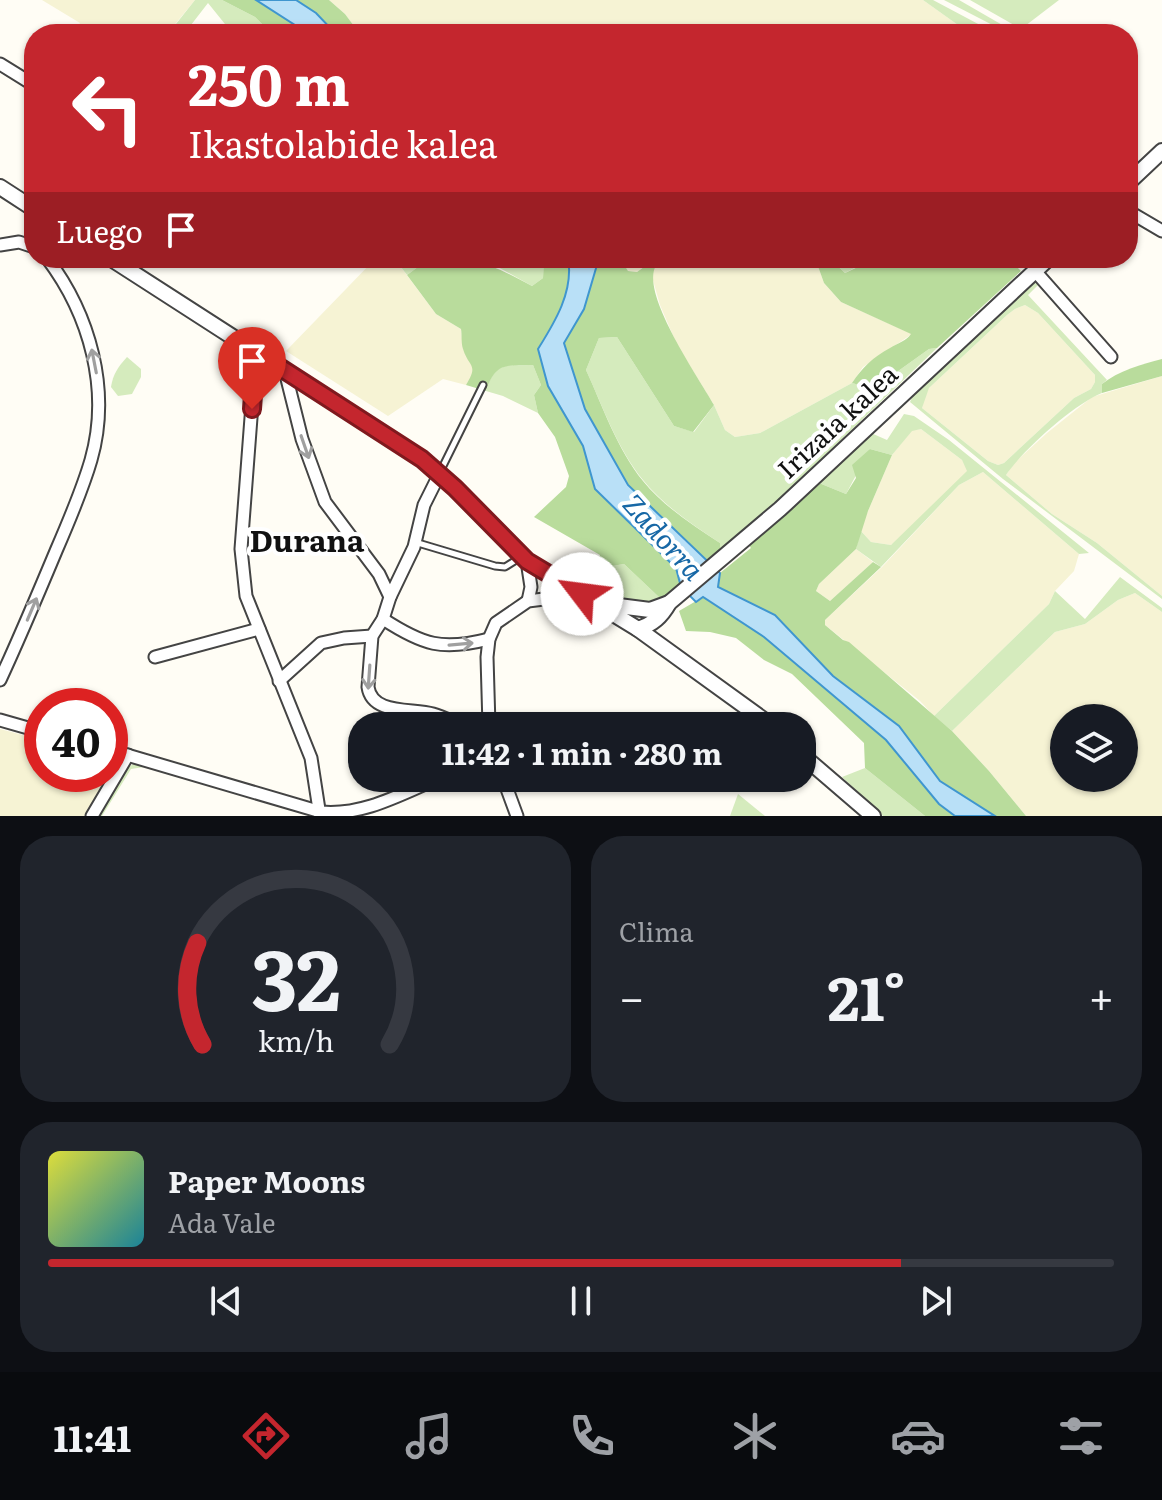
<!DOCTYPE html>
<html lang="es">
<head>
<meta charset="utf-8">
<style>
	:root { --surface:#171b24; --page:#20242c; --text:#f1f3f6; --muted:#9ea1a6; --line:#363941; --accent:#c4262e }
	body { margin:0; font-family:Literata,serif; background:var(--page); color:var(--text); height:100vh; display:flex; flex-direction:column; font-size:30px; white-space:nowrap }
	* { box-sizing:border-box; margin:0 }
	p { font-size:26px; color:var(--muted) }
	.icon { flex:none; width:44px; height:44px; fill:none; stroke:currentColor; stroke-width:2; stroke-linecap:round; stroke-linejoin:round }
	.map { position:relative; height:816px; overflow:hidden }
	.drawer { display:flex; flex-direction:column; gap:20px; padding:20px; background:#0d0f14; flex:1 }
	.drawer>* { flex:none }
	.hud { position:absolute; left:24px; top:24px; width:1114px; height:244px; border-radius:32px; box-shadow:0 2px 6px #0004; background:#c4262e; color:#fff; overflow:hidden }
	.buttons { position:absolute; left:1050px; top:704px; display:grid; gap:16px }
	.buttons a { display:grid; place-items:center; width:88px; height:88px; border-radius:50%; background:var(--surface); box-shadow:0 2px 6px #0004; font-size:40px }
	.speed { position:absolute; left:24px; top:688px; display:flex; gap:16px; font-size:40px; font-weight:700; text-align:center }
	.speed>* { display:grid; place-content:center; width:104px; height:104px; border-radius:50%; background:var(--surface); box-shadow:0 2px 6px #0004; line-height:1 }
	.speed .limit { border:12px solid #d22; background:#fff; color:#111 }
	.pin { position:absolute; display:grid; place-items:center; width:68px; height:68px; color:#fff; margin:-82px -34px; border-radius:50% 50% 50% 0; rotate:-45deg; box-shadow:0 0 8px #0007 }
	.pin .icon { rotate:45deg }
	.me { position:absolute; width:88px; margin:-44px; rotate:300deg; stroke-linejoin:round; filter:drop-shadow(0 0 6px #0008) }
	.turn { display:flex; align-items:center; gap:28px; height:168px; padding:0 32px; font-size:36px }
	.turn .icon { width:104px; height:104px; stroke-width:2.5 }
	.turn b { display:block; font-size:56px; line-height:68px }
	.then { display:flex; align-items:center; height:76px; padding:0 32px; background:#0003; gap:16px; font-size:30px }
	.big { font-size:60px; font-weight:700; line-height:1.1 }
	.drawer .tile { flex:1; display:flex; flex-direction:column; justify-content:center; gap:12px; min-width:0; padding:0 28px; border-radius:32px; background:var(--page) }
	.drawer .dial { align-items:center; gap:0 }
	.dial svg { height:208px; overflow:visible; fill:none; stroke:var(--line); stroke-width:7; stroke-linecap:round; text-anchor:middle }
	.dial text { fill:var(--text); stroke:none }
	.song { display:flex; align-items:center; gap:24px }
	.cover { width:96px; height:96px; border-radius:12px; background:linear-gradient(135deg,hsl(60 70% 55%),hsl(190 70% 35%)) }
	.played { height:8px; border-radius:4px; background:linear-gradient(90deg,var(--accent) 80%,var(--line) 80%) }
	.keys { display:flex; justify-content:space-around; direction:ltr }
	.heat { display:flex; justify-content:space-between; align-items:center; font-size:44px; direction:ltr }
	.drawer .tiles { flex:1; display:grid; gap:20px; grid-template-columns:1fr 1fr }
	.tile:last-child { grid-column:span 2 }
	.trip { position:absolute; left:348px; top:712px; width:468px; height:80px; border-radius:32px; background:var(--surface); box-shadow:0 2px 6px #0004; font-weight:700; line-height:80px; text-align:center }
	.menu { display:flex; height:128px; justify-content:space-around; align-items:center; background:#090b0e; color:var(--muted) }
	.menu .icon { width:56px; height:56px }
	.menu .current { color:var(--accent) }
	.menu b { font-size:36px; color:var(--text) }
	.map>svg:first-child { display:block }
</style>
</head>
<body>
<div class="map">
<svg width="1162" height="816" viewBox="0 0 1162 816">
	<rect width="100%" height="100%" fill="#fffdf5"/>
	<!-- farmland -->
	<g fill="#f6f3d4" fill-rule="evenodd">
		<path d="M42 0H195L167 34H74L80 23Z"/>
		<path d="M329 0H923L958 25 951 34H360L345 14Z"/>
		<path d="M376 258H394L436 314 461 329 463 349 473 365V374L466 385 443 379 388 416 286 351Z"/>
		<path d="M620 258H655L637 272 628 271Z"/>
		<path d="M664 258H815L824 283 841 302 912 334 863 367 852 383 760 433 735 437 725 430 714 405 677 345 660 305 652 277 654 268Z"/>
		<path d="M1025 305 1038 313 1095 375V382L1091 389 1074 398 1004 463 998 465 988 461 922 408 923 401 929 388 1007 315 1015 309Z"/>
		<path d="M1162 376V596L1097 543 1052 514 1006 475 1014 463 1047 433 1092 397Z"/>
		<path d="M921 429 962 460 968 471 901 538 891 545 871 542 860 530 868 511 892 455 912 430Z"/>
		<path d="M983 472 1079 554 1074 571 1055 591 1049 604 934 716 920 701 825 625V620L882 567 959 485Z"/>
		<path d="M856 549 873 562 830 601 816 591 819 584Z"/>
		<path d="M1135 593 1162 612V816H1026L989 771 952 731 1055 632 1085 624 1118 600ZM1064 718H1124V778H1064Z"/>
		<path d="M0 729 42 740V774H109L84 816H0Z"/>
	</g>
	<!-- green -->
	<g fill="#d5ebbd" fill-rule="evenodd">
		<path d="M195 0H222L255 17 272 34H233L208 3 184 34H168Z"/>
		<path d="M923 0H933L997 34H951L958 25Z"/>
		<path d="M944 0H959L1018 34H1010Z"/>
		<path d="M970 0H1059L1021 29Z"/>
		<path d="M394 258H430L407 275Z"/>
		<path d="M466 258H544L543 278 532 286 498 267Z"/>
		<path d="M829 258H858L862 264 845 273Z"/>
		<path d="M1030 282 1039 284 1028 295 1107 380 1102 384V393C1074 404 1023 450 1006 475L1052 514 1097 543 1162 596V599L1003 479 910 402 915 391ZM1025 305 1038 313 1095 375V382L1091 389 1074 398 1004 463 998 465 988 461 922 408 929 388 1007 315 1015 309Z"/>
		<path d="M617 337 674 426 694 432 714 405 725 430 735 437 760 433 852 383 873 389 929 349 937 348 780 498 720 549V543C694 526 663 505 643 480 617 448 603 407 586 370L599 338Z"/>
		<path d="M127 357 141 369V377L132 394 118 396 111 387C113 374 118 367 127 357Z"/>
		<path d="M533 365 541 385 534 395 538 413 503 396 486 391C496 361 504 366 533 365Z"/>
		<path d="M904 414 914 416 949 440 1089 553 1079 554 983 472 959 485 881 567 856 549 860 530 871 542 891 545 967 471 962 460 921 429 912 431 892 455 870 449 846 494 819 483 871 433 887 440Z"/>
		<path d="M624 564 661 599C640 610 605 594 585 587L594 569 603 572 612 566Z"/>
		<path d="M1120 577 1162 608V612L1135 593 1118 600 1085 624 1055 632 952 731 934 716 1049 604 1055 591 1085 619Z"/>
		<path d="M135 763 144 767 131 769 102 816H96L124 770Z"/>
		<path d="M865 768 925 816H883L842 777Z"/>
		<path d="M738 794 765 816H730Z"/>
	</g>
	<!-- forest -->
	<g fill="#b9dc9c">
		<path d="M222 0H256L309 34H272L255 17Z"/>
		<path d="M296 0H329L345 14 360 34H336L316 13Z"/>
		<path d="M430 258C476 258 492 264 532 286L543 278 544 258H568C574 291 555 322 538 349L548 386 583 446 596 489 676 568 680 583 661 599 624 564 612 566 603 572 594 569 600 555 534 517 566 487 569 476 555 437 538 413 534 395 541 385 533 365C505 366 496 362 486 391L466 385C479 364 469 368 463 349 461 343 462 335 461 329L436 314 407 275Z"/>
		<path d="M599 258H620L628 271 637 272 655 259 657 264C637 290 700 379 714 405L693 432 674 426 617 337 599 338 586 370C603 407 617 449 643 481 663 506 694 526 720 543V549L705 561 628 485 585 409 564 343 584 309Z"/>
		<path d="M815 258H829L845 273 862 265 858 258H1008L1021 271 937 348 929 349 873 389 852 383C862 368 873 357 890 348 898 343 906 341 911 334L841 302 824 283Z"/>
		<path d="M1162 359V376L1102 393V384C1118 371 1142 364 1162 359Z"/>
		<path d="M870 449 892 455 868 511 856 549 819 584 816 591 830 601 873 562 881 567 825 620V625L843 640 849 642 952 731 989 771 1026 816H995L940 781 899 726 833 676 775 615 718 587 720 573 751 548 748 544 819 483 846 494 856 478 852 465Z"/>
		<path d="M703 597 764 637 886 740 939 804 955 816H925L865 768 864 743 792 674 764 660 736 638 710 632 686 631 679 611Z"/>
	</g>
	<!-- water -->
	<g fill="#b9e0f7" stroke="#3f96cf" stroke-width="2">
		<path d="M256 0H296L316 13 336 34H309Z"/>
		<path d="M568 258H599L584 309 564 343 585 409 628 485 720 573 718 587 775 615 833 676 899 726 940 781 995 816H955L939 804 886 740 764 637 703 597 696 602 681 587 676 568 595 489 583 446 548 386 538 349C555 322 574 291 568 258Z"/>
	</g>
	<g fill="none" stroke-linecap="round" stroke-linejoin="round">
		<defs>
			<g id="service">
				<path d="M440 472 483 385"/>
				<path d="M418 543 495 566 505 567 521 557"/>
			</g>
			<g id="minor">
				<path d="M0 64 34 85"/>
				<path d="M1128 211 1162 231"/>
				<path d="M0 245 19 242 34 247"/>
				<path d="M1035 271 1111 357"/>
				<path d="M256 352 241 549 246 596 311 758 320 816"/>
				<path d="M285 371 302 439 325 502 379 574 390 597"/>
				<path d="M440 473 424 505 414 547 390 597 383 619 372 636 368 687C372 715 412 708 433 714 443 717 453 722 463 726"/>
				<path d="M527 561 531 587 528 601"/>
				<path d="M383 619C423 645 442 651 489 639"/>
				<path d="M155 657 259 629"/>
				<path d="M0 680C20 637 38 594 56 551 69 521 82 491 91 460 111 390 90 315 47 258"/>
				<path d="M279 681 321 643 344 638 372 636"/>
				<path d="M0 720 42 732"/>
				<path d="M489 726 487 657 489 639 496 623 528 601 544 599 566 586"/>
				<path d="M110 750 321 812C363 816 401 794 439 778"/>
				<path d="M503 778 517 816"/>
				<path d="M92 816 128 755"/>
			</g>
			<g id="tertiary">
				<path d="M1128 183 1162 151"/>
				<path d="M0 187 34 209"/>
				<path d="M110 258 422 459 455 488 527 561 638 629 772 726"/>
				<path d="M603 604 650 610 669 603"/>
				<path d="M638 629C653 624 661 617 669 603L780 509 1049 258"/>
				<path d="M802 755 873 816"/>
			</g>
		</defs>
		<!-- service casing -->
		<use href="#service" stroke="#444" stroke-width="9"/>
		<!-- minor casing -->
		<use href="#minor" stroke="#444" stroke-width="15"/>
		<!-- tertiary casing -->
		<use href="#tertiary" stroke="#444" stroke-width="18"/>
		<!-- service -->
		<use href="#service" stroke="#fff" stroke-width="5"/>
		<!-- minor -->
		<use href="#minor" stroke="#fff" stroke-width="11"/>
		<!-- tertiary -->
		<use href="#tertiary" stroke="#fff" stroke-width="14"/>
	</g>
	<!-- one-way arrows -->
	<defs><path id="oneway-shaft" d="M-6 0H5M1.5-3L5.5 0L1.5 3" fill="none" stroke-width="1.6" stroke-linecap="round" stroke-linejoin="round" transform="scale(2)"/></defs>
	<g stroke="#a0a0a0">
		<use href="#oneway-shaft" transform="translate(94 361) rotate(-101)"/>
		<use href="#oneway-shaft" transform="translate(305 447) rotate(71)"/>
		<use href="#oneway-shaft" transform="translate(32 609) rotate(-67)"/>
		<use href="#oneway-shaft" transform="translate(461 644) rotate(-5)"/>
		<use href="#oneway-shaft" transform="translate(369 677) rotate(94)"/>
	</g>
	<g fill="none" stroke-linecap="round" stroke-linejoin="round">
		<defs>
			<path id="route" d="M252 409 256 352 422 459 455 488 527 561 582 594"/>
		</defs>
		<!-- route casing -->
		<use href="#route" stroke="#7f191e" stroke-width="20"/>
		<!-- route -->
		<use href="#route" stroke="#c4262e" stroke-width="14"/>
	</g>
	<g text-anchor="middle" stroke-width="8" stroke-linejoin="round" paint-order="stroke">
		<!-- street labels -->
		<g font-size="26" fill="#111" stroke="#fff">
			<text transform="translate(838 422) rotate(-43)" y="9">Irizaia kalea</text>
		</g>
		<!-- water labels -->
		<g font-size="28" font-style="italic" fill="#1768a6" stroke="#fff">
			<text transform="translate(663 537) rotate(48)" y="10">Zadorra</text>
		</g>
		<!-- quarter labels -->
		<g font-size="30" font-weight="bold" fill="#111" stroke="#fff">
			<text x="307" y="552">Durana</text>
		</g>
	</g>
</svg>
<div class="buttons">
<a><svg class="icon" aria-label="layers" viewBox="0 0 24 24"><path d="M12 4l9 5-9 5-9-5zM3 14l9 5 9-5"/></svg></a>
</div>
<div class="speed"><div class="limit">40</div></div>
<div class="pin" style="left:252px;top:409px;background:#d93025"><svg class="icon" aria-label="arrive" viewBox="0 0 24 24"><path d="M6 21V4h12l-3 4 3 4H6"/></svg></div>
<svg class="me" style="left:582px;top:594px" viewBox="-20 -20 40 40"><circle r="19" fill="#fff"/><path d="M0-13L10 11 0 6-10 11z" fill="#c4262e"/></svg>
<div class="trip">11:42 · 1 min · 280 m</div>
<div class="hud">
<div class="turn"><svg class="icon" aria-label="left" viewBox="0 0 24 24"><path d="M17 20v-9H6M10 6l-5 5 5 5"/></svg><div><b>250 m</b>Ikastolabide kalea</div></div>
<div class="then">Luego<svg class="icon" aria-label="arrive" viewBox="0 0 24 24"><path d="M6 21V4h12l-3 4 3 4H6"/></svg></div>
</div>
</div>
<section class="drawer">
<div class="tiles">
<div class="tile dial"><svg viewBox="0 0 100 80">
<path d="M14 69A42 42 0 1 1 86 69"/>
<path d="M14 69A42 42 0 0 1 12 30" stroke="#c4262e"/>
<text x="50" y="56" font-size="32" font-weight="700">32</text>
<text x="50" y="72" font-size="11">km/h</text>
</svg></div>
<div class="tile"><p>Clima</p>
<div class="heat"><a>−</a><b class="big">21°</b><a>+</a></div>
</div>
<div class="tile">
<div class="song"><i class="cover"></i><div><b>Paper Moons</b><p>Ada Vale</p></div></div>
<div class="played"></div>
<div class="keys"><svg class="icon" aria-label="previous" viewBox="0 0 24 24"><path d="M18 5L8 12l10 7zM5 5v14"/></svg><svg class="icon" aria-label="pause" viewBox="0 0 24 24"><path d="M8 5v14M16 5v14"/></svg><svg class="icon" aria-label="next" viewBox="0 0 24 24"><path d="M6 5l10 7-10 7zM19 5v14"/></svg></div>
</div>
</div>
</section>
<nav class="menu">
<b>11:41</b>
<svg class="icon current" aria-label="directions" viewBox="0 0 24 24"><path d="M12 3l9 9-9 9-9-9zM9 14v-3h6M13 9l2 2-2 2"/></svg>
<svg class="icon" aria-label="music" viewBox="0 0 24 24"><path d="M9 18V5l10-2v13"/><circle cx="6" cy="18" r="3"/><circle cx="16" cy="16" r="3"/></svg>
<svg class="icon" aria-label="phone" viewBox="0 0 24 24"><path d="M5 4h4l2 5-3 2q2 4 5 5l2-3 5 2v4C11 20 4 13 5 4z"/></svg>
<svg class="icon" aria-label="climate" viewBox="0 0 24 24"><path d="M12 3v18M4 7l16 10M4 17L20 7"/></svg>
<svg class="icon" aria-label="car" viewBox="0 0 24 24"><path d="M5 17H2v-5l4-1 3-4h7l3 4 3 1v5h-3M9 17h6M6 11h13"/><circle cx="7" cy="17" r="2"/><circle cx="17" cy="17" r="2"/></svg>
<svg class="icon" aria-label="filters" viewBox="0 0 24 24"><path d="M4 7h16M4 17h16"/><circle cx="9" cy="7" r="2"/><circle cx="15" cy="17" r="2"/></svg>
</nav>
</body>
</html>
